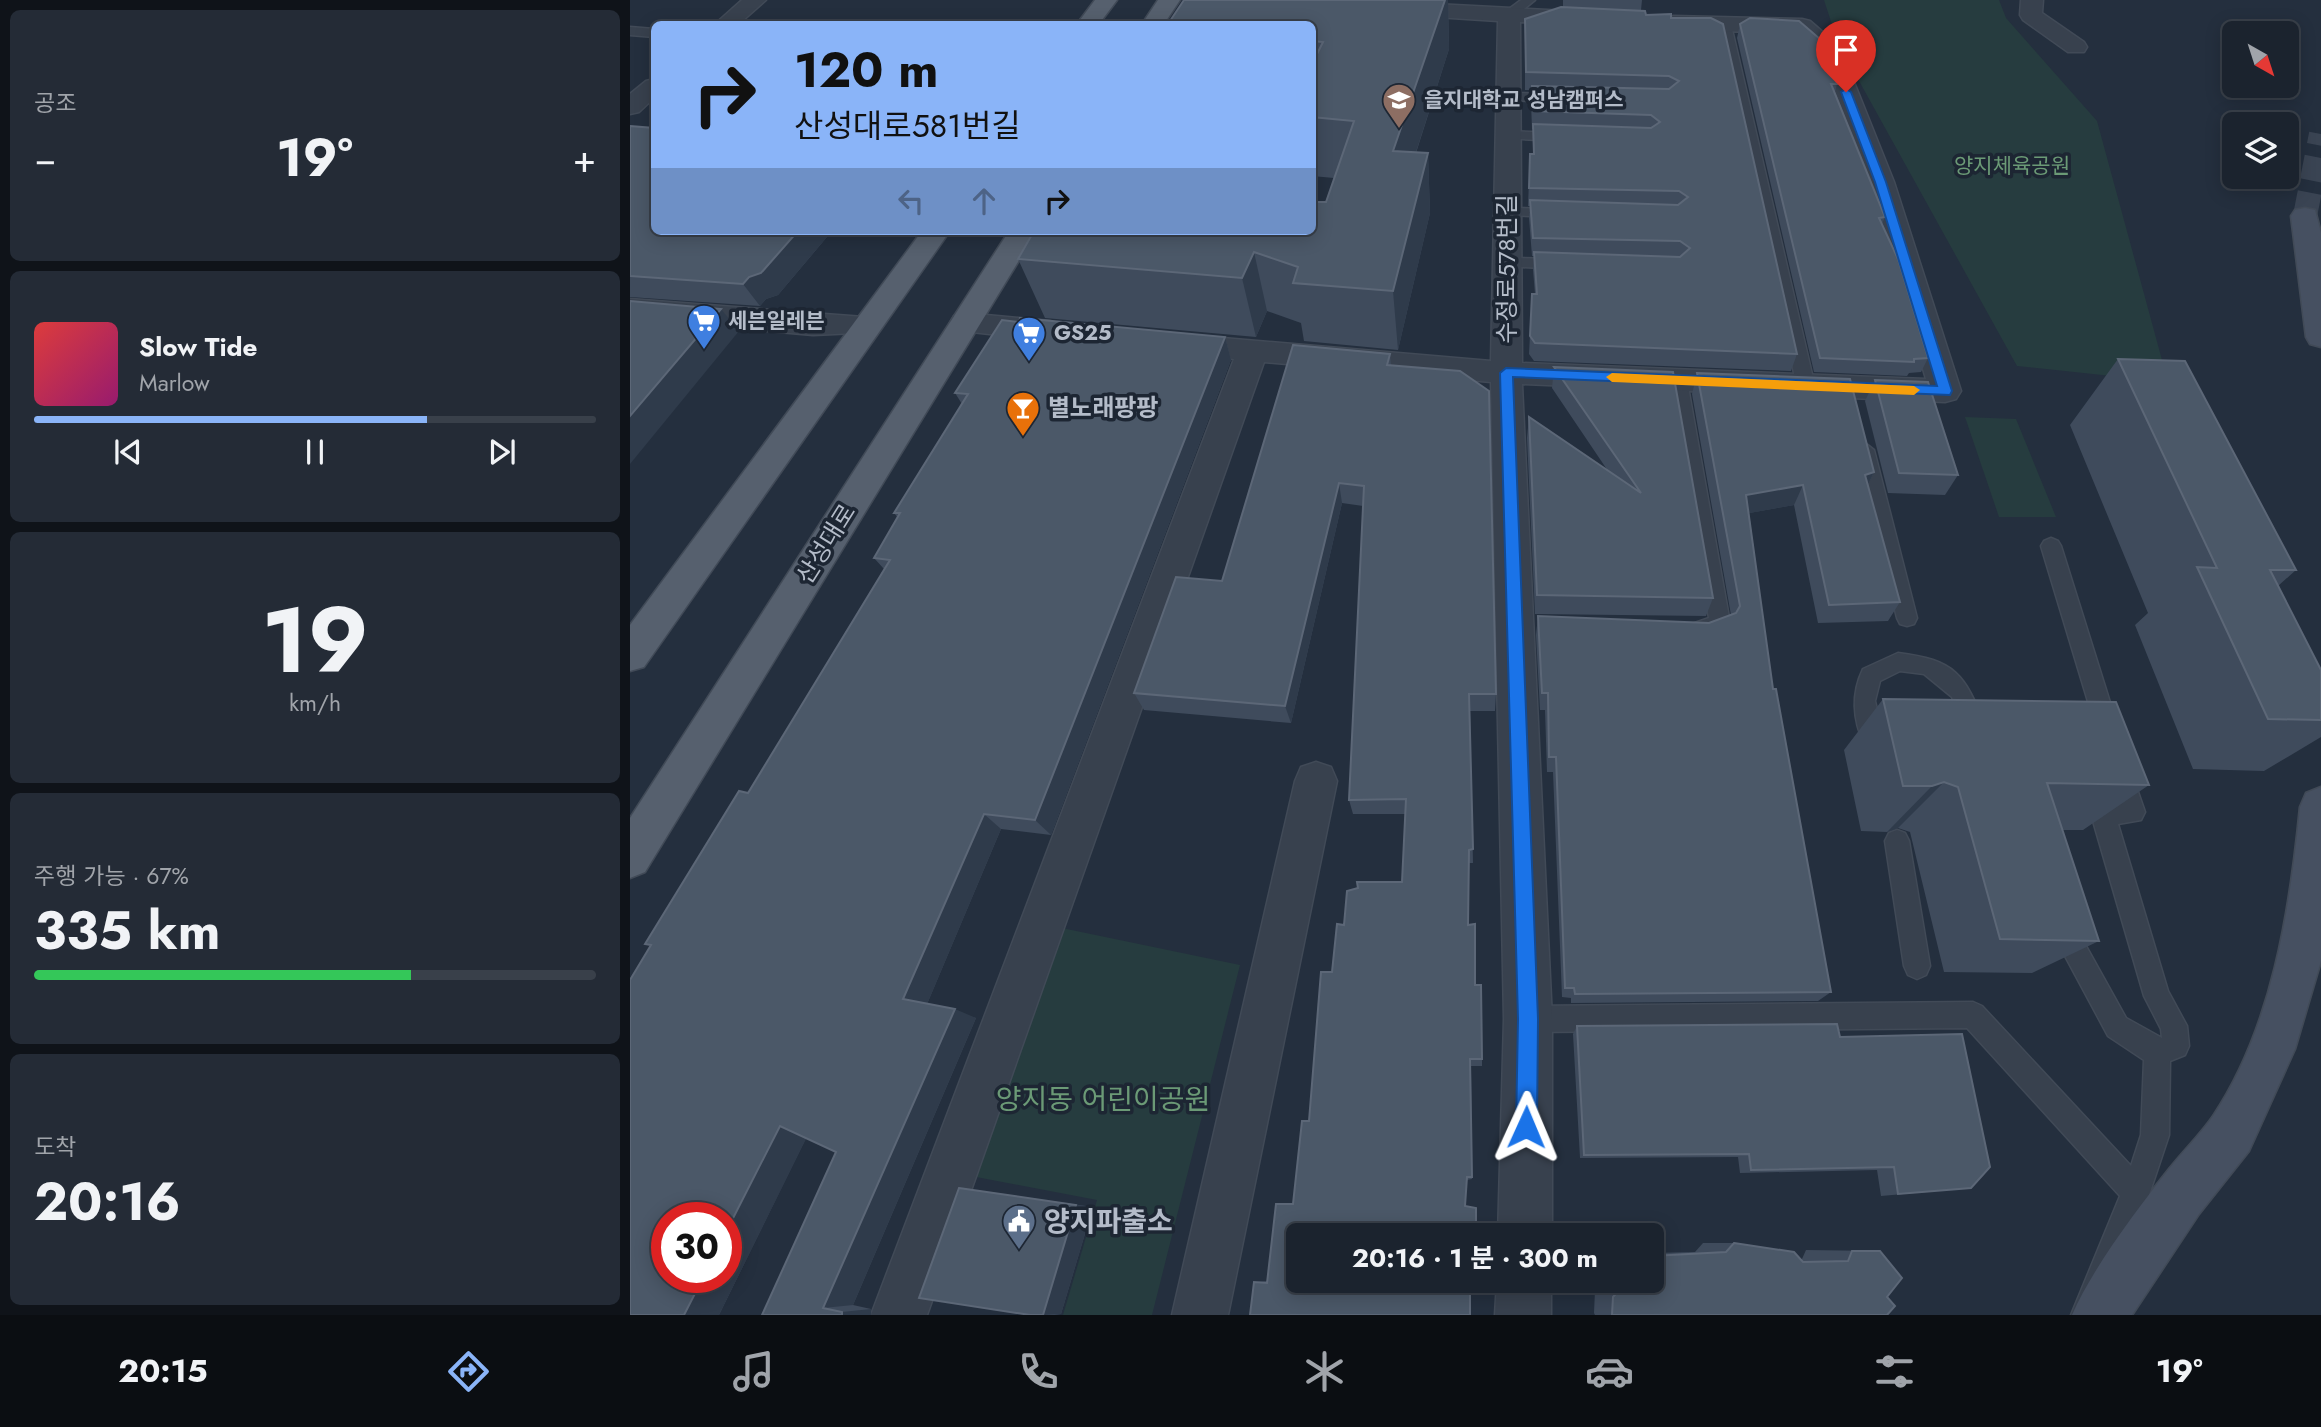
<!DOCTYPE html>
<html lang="ko">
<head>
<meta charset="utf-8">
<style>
	:root { --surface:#1b232e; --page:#242b36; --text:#f1f3f6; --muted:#a0a4aa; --line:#39404a; --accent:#8ab4f8 }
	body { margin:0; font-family:Jost,"Noto Sans KR",sans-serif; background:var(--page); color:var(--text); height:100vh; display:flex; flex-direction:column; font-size:26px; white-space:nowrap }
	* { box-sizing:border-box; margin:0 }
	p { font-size:23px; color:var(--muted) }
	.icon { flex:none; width:38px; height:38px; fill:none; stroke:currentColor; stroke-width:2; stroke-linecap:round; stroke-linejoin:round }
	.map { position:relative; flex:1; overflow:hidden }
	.sheet { display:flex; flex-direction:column; gap:10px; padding:10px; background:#0f1319; width:630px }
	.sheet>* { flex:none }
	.banner { position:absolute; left:21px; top:21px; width:665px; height:214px; border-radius:10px; box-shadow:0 4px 18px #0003,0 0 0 2px var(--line); background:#8ab4f8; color:#111; overflow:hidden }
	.needle { width:46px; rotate:141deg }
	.fabs { position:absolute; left:1592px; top:21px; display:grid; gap:14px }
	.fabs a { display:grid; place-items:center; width:77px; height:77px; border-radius:10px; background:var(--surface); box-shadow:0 4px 18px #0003,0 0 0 2px var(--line); font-size:35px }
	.speed { position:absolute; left:21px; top:1202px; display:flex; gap:14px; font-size:35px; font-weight:700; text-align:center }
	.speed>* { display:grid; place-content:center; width:91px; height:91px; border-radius:50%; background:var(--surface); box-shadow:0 4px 18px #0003,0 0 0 2px var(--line); line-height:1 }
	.speed .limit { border:10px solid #d22; background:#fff; color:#111 }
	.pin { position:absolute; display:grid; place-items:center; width:60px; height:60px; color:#fff; margin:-72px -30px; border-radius:50% 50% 50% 0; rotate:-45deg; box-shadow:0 0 7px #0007 }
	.pin .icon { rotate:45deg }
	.me { position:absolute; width:77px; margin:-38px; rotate:1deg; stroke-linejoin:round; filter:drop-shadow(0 0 5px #0008) }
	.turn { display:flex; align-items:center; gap:24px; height:147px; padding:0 28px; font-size:32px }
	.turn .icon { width:91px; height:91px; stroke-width:2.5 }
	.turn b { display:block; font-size:49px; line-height:60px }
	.lanes { display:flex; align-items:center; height:66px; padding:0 28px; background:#0003; justify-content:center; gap:35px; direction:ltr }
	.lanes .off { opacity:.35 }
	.big { font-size:52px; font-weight:700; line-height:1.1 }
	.sheet .card { flex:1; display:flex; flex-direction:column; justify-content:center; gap:10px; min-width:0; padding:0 24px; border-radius:10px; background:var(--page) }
	.sheet .dial { align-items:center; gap:0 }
	.dial b { font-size:91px; line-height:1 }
	.song { display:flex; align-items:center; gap:21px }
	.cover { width:84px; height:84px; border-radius:10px; background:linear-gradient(135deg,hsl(0 70% 55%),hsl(320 70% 35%)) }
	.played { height:7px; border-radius:4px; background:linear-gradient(90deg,var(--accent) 70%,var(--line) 70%) }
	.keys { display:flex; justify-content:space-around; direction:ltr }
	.heat { display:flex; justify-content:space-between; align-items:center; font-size:38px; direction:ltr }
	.charge { height:10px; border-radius:5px; background:linear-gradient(90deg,#34c759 67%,var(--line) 0) }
	.trip { position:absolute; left:656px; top:1223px; width:378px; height:70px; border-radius:10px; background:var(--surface); box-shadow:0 4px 18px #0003,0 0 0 2px var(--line); font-weight:700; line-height:70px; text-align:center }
	.dock { display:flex; height:112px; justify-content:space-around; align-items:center; background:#0b0e12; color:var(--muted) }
	.dock .icon { width:49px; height:49px }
	.dock .active { color:var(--accent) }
	.dock b { font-size:32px; color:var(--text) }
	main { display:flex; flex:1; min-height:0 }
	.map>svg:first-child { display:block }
</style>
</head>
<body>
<main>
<section class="sheet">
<div class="card"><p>공조</p>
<div class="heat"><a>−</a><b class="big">19°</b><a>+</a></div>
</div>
<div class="card">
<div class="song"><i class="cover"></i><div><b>Slow Tide</b><p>Marlow</p></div></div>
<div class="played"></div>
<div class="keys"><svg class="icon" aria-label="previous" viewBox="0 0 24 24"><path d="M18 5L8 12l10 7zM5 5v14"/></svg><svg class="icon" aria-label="pause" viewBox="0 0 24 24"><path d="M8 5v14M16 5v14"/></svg><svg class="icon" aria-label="next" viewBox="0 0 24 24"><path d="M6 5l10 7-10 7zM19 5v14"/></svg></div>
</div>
<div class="card dial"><b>19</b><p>km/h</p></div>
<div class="card"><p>주행 가능 · 67%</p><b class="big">335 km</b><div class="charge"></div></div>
<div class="card"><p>도착</p><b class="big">20:16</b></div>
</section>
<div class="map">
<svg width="1691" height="1315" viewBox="0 0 1691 1315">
	<rect width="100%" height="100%" fill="#242f3e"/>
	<!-- green -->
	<g fill="#263c3f">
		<path d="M1194 0H1369L1376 18 1467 121 1538 382 1387 366 1208 43Z"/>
		<path d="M1335 417 1386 419 1426 517H1369Z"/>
		<path d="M427 927 610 965 522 1315H433L467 1200 341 1176Z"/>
	</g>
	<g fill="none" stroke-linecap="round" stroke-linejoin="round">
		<!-- secondary-tunnel -->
		<path stroke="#3a4453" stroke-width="24" stroke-dasharray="24 12" stroke-linecap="butt" d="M1675 216 1691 134"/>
		<defs>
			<g id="lane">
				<path d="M891 0H905L883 18H875V12Z"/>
				<path d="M1095 21 1101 25 1185 387 1176 393 1167 387 1089 25Z"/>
				<path d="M0 27 24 29V37L0 35Z"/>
				<path d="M879 93 929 94 936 98 929 102 874 100 872 97Z"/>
				<path d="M878 131 929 133 936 137 929 141 873 138 871 135Z"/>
				<path d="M878 208 928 209 935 213 928 217 873 215 871 212Z"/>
				<path d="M877 258 931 259 939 264 931 269 872 266 869 263Z"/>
				<path d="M1048 375 1057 381 1100 623 1097 629 1069 639 1062 636 1059 630 1062 624 1079 618 1039 381Z"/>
				<path d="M1235 443 1244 450 1287 618 1284 624 1277 626 1270 624 1267 618 1226 450Z"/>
				<path d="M1421 538 1428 541 1431 546 1488 728 1485 735 1477 738 1469 735 1466 728 1411 546 1414 541Z"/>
				<path d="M1268 653C1325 660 1335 674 1355 726L1352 733 1344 736 1336 733 1322 697 1294 674 1270 671 1250 681 1245 701 1254 739 1251 746 1243 749 1235 746C1223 721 1221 694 1233 669Z"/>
				<path d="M1491 763 1499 766 1515 812 1511 820 1488 824 1538 991 1557 1026 1559 1046 1555 1055 1540 1061 1539 1135 1520 1192 1471 1315H1441L1490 1196 1337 1028 898 1032 889 1028 885 1019 889 1010 898 1006 1343 1002 1352 1006 1501 1166 1511 1135 1514 1060 1478 1036 1420 928 1423 919 1432 916 1441 919 1496 1018 1532 1038 1531 1029 1514 996 1461 814 1465 806 1488 802 1480 773 1483 766Z"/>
				<path d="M1267 830 1275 833 1279 841 1300 966 1296 975 1287 979 1278 975 1274 966 1255 841 1259 833Z"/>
			</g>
			<g id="street">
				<path d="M112 0H136L109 24H85Z"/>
				<path d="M1391 0H1413L1412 13 1454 42 1457 47 1454 52H1438L1393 20 1390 15Z"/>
				<path d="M767 2 955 12 966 19 955 26 890 22 892 363 1296 379 1238 182 1189 50 1166 33 1043 30 1032 23 1043 16 1172 19 1180 21 1210 47 1264 182 1331 391 1326 399 1315 402 892 384 922 1019V1236H868L874 1019 861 382 634 362 297 1315H241L604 359 535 351 531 344 535 337 546 334 861 361 868 21 759 14 756 9Z"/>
				<path d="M24 79V98L9 112 0 114V94L16 81Z"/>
				<path d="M0 299 247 318 251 325 247 332 183 335 0 319Z"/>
				<path d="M335 313 420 321 431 324 435 331 431 338 420 341 324 330 320 323 324 316Z"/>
				<path d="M686 762 701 767 707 781 598 1315H542L665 781 671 767Z"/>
				<path d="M867 1281H921V1315H865Z"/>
			</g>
			<g id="secondary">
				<path d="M1675 208 1685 210 1691 233V347L1680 344 1676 337 1661 216 1665 210Z"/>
				<path d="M1691 787V961L1665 1049 1619 1151 1569 1214 1502 1315H1442C1462 1269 1507 1209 1539 1169 1553 1151 1570 1135 1583 1116 1642 1028 1660 910 1670 807L1676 793Z"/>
			</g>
			<g id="primary">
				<path d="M465 0H487L469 24H447Z"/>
				<path d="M528 0H550L534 24H512Z"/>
				<path d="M292 231H320L14 667 0 671V625Z"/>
				<path d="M379 231H407L15 872 0 878V818Z"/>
			</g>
		</defs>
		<!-- lane casing -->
		<use href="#lane" stroke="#414a57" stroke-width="3"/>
		<!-- street casing -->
		<use href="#street" stroke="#414a57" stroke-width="3"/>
		<!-- secondary casing -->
		<use href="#secondary" stroke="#414a57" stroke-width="3"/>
		<!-- primary casing -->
		<use href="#primary" stroke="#414a57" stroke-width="3"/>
		<!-- lane -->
		<use href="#lane" fill="#38414e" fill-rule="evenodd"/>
		<!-- street -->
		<use href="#street" fill="#38414e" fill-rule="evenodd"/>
		<!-- secondary -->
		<use href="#secondary" fill="#465061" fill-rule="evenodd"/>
		<!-- primary -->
		<use href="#primary" fill="#56606e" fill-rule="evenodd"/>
	</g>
	<!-- wall -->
	<g fill="#3f4b5c">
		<path d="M554 0H818L819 49 786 153H798L800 213 768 350 674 341 671 323 637 311 626 337 415 318 388 259 696 202 704 178 682 176V24Z"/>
		<path d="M933 0H1012L1011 10 1016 15 1041 14 1167 354 1161 371 904 361 899 354 902 294H905L903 270 904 256H902L899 218 900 206H898L900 154H903V129H902L901 103V90H895V19L933 7Z"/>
		<path d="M1110 24 1207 84 1205 92 1255 217 1252 224 1298 358 1291 372 1279 373 1277 376 1184 372 1107 38Z"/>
		<path d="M0 126 24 231H202L148 295 136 299 130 306 0 297Z"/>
		<path d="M595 337 601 360 421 835 371 829 297 1004 346 1018 223 1305 241 1309V1315H132L206 1152 176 1138 89 1315 21 946 15 944 118 793 254 569 244 558 268 518 264 513 332 404 325 393Z"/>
		<path d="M760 354 761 365 866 694 865 711H840L843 863H839V925L852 1059V1066H841L842 1179 837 1180 668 1236 840 1315 624 1282 638 1281 663 1204 679 1121 702 972 714 925 772 882 775 814H723L719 800 733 506 712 503 661 723 514 710 504 693 592 581Z"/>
		<path d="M1488 359 1666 570 1648 586 1691 670V737L1634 771 1563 769 1505 625 1518 613 1440 425Z"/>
		<path d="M924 367 1083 598 1076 616 905 614 897 438 899 417 978 471 922 388Z"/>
		<path d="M1067 373 1244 472 1238 485 1270 602 1258 621 1188 623 1164 505 1119 513 1143 689 1201 992 1188 1001 941 1003V998L932 997 923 772H917L915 710H910L906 635 908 616 1079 623 1101 615 1062 394Z"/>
		<path d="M1245 380 1328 475 1315 495 1258 493 1235 401Z"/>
		<path d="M1253 699 1519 785 1453 830H1432L1469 941 1402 973 1314 972 1280 832 1268 828 1257 832 1231 831 1214 750Z"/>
		<path d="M947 1026 1210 1037 1341 1188 1251 1196 1247 1170 1110 1173 1108 1157 950 1158 943 1034Z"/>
		<path d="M329 1188 463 1207 431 1314 424 1315H400Z"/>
		<path d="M1073 1243H1104L1170 1259H1172L1176 1250 1250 1251 1257 1297V1315H965L964 1313 965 1290 974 1281H1022V1253L1065 1252Z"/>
	</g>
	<!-- shaded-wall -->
	<g fill="#2f3b4b">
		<path d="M815 0H818L819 49 767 211 763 151Z"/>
		<path d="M798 153 800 213 768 350 763 291Z"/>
		<path d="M168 231H202L148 295 136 299 130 306 113 284Z"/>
		<path d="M624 252 637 311 626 337 612 278Z"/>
		<path d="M91 309 109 331 0 464V416Z"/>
		<path d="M595 337 601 360 421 835 405 820Z"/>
		<path d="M1244 472 1234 493 1235 475Z"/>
		<path d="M709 483 712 503 661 723 655 706Z"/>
		<path d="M1173 485 1164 505 1109 515 1116 495Z"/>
		<path d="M1314 782 1268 828 1257 832 1302 786Z"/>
		<path d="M354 814 371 829 295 1009 273 999Z"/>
		<path d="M325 1009 346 1018 223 1305 193 1308Z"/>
		<path d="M150 1126 180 1131 89 1315H54L73 1278H96V1232Z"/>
		<path d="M446 1205 463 1207 431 1314 413 1315Z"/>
		<path d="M241 1309V1315H212V1312Z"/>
	</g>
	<!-- building -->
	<g fill="#4b5868" stroke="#5c6777" stroke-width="2">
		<path d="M554 0H815L763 151 798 153 763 291 663 283 668 267 624 252 612 278 388 259 404 231H682V202H696L724 121 682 117V64L693 42 682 41V24H538Z"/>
		<path d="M931 7 1015 11 1016 15 1041 14V18H1081L1093 24 1167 354 905 343 900 336 902 294H907L904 252 1050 257 1060 248 1050 241 903 238 900 200 1048 205 1058 197 1049 191 899 188 900 154H904L903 124 1021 128 1030 122 1021 115 903 111 902 86 1039 89 1049 81 1039 76 896 72 895 19Z"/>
		<path d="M1120 18 1169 21 1190 39 1207 84H1201L1255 217 1249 218 1268 259 1298 358 1284 359V362L1190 358 1110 24Z"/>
		<path d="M0 126 24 128V231H168L131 273 119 277 113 284 0 276Z"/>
		<path d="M0 301 91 309 0 416Z"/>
		<path d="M390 318 595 337 405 820 354 814 273 999 325 1009 193 1308 212 1312V1315H132L206 1152 150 1126 96 1232V1218H37V1278H73L54 1315H0V980L21 945 15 944 109 791 118 793 260 560 244 558 270 513H264L338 394 325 393 372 320 389 322Z"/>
		<path d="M663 345 760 354 757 365 830 371 859 391 866 694H839L843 849 839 850 838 925 845 924V985H851L852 1059H840L842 1177H837L835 1206 846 1208V1236H668V1281H840V1315H620L624 1282 637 1283 646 1204H663L672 1121H679L691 972H702L707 924 714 925 717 891 728 888 727 882H772L776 799 719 800 734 486 709 483 655 706 504 693 546 577 592 581Z"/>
		<path d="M1488 359 1555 361 1666 570H1640L1691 670V720L1638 719 1567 567 1587 568Z"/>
		<path d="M924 367 1043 372 1083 598 907 595 899 417 1011 493Z"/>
		<path d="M1067 373 1220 379 1244 472 1235 475 1270 602 1199 605 1173 485 1116 495 1143 689H1146L1201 992 945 994 944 988H935L926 757H919L918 693H912L908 616 1079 623 1106 613 1110 606Z"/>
		<path d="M1245 380 1298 382 1328 475 1269 473Z"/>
		<path d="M1253 699 1486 702 1519 785 1417 783 1469 941 1370 939 1328 787 1314 782 1302 786H1273Z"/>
		<path d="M1207 1024 1210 1037 1332 1034 1360 1167 1341 1188 1268 1194 1264 1167 1121 1170 1119 1154 954 1155 947 1026Z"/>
		<path d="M329 1188 446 1205 413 1315H400L289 1298Z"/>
		<path d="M1104 1243 1164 1252 1173 1262 1218 1261 1222 1251H1250L1272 1278 1257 1297 1265 1306 1257 1315H982L983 1297 997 1281H1022V1256L1096 1252Z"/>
	</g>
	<!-- route -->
	<path fill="#1a73e8" stroke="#114b97" stroke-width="2" d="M1216 89 1221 92 1256 182 1322 391 1320 395 883 377 908 1019 907 1127 904 1135 896 1138 889 1135 886 1127 888 1019 870 373 876 368 1307 386 1245 182 1211 92Z"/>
	<!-- slow -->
	<path fill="#f59e0b" d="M982 373 1284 386 1290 390 1284 395 982 382 976 377Z"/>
	<!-- icons -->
	<defs>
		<symbol id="university-pin" viewBox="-11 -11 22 30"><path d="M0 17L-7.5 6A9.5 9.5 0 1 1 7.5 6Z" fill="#8d6e63" stroke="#1d2633"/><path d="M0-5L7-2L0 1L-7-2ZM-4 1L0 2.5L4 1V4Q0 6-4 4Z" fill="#fff"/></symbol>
		<symbol id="supermarket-pin" viewBox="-11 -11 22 30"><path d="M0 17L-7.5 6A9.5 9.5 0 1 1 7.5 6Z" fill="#3f7fe0" stroke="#1d2633"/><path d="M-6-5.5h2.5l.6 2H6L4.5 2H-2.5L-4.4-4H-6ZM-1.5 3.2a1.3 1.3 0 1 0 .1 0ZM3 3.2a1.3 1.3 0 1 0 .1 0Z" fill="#fff"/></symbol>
		<symbol id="bar-pin" viewBox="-11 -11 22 30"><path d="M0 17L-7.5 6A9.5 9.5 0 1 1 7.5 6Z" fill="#e8710a" stroke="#1d2633"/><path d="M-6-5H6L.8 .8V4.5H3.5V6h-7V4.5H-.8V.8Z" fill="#fff"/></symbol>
		<symbol id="civic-pin" viewBox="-11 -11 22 30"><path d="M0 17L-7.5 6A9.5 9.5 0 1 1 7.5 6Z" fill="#5c6f8a" stroke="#1d2633"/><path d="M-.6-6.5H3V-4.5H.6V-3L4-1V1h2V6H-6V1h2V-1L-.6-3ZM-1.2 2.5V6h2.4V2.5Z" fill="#fff"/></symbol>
	</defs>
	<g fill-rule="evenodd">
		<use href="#university-pin" x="750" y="81" width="38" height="52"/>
		<use href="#supermarket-pin" x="55" y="302" width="38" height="52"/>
		<use href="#supermarket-pin" x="380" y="314" width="38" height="52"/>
		<use href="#bar-pin" x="374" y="389" width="38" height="52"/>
		<use href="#civic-pin" x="370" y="1202" width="38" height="52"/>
	</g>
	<g text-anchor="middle" stroke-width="7" stroke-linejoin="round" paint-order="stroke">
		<!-- far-poi labels -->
		<g font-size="21" font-weight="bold" fill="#b4bcc9" stroke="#1d2633" text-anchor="start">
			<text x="794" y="107">을지대학교 성남캠퍼스</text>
			<text x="98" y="328">세븐일레븐</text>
			<text x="424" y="340">GS25</text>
		</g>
		<!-- far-park labels -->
		<g font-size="21" fill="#6b9a76" stroke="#1d2633">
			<text x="1382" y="173">양지체육공원</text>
		</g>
		<!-- street labels -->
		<g font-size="24" fill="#b4bcc9" stroke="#1d2633">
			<text transform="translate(877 269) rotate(-90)" y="8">수정로578번길</text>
			<text transform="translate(196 544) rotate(-58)" y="8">산성대로</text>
		</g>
		<!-- poi labels -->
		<g font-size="24" font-weight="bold" fill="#b4bcc9" stroke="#1d2633" text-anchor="start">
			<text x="418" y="416">별노래팡팡</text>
		</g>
		<!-- near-park labels -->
		<g font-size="28" fill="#6b9a76" stroke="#1d2633">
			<text x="473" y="1109">양지동 어린이공원</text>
		</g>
		<!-- near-poi labels -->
		<g font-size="28" font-weight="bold" fill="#b4bcc9" stroke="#1d2633" text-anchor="start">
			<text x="414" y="1231">양지파출소</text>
		</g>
	</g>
</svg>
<div class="fabs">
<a><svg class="needle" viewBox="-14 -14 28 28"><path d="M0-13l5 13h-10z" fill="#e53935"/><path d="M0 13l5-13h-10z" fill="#a0a4aa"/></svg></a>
<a><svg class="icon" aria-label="layers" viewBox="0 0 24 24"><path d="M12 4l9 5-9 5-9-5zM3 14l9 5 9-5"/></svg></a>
</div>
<div class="speed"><div class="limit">30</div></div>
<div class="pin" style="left:1216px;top:92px;background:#d93025"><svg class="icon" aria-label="arrive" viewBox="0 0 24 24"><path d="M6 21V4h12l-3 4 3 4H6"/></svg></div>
<svg class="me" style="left:896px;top:1127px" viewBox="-20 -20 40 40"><path d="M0-17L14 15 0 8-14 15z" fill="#1a73e8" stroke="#fff" stroke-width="4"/></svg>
<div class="trip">20:16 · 1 분 · 300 m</div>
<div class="banner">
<div class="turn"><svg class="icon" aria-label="right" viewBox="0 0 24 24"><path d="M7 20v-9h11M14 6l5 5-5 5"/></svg><div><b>120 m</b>산성대로581번길</div></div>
<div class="lanes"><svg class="icon off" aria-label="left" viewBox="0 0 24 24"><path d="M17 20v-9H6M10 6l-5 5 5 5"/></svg><svg class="icon off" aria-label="ahead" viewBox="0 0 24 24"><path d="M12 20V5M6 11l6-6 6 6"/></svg><svg class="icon" aria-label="right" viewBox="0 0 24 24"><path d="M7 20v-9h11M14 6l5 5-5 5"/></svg></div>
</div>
</div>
</main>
<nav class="dock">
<b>20:15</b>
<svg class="icon active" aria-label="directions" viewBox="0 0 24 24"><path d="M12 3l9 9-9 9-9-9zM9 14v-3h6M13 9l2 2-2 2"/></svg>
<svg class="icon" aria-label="music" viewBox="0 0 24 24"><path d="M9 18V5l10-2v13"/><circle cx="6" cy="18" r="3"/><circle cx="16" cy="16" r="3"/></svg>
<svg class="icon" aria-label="phone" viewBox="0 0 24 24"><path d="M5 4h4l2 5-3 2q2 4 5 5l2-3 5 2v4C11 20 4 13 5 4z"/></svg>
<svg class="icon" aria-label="climate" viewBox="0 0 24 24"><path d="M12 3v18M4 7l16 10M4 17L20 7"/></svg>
<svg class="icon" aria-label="car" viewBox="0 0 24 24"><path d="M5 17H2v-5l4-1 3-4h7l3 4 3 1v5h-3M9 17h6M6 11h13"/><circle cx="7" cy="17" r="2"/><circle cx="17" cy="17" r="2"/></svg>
<svg class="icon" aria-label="filters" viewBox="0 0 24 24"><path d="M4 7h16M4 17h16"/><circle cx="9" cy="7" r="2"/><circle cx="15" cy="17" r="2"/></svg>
<b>19°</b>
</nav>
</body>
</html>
